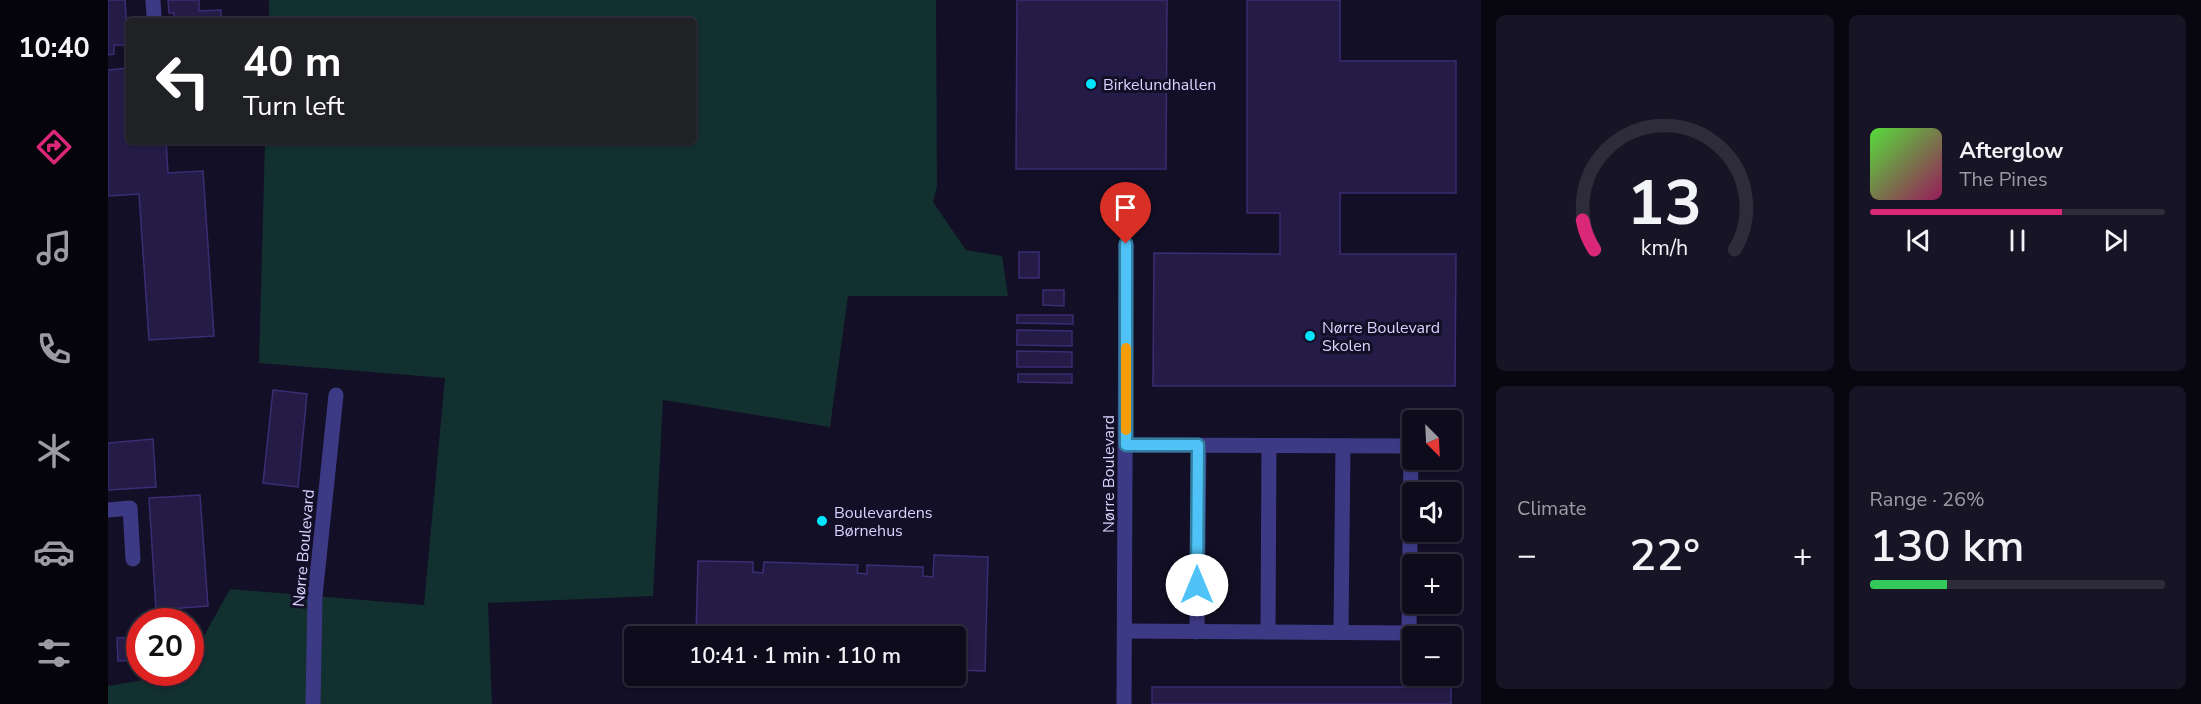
<!DOCTYPE html>
<html lang="en">
<head>
<meta charset="utf-8">
<style>
	:root { --surface:#0e0b1c; --page:#171425; --text:#f1f3f6; --muted:#9b9ba3; --line:#2e2b3b; --accent:#db2777 }
	body { margin:0; font-family:"Nunito Sans",sans-serif; background:var(--page); color:var(--text); height:100vh; display:flex; flex-direction:column; font-size:22px; white-space:nowrap }
	* { box-sizing:border-box; margin:0 }
	p { font-size:20px; color:var(--muted) }
	.icon { flex:none; width:33px; height:33px; fill:none; stroke:currentColor; stroke-width:2; stroke-linecap:round; stroke-linejoin:round }
	.map { position:relative; flex:1; overflow:hidden }
	.drawer { display:flex; flex-direction:column; gap:15px; padding:15px; background:#08060f; width:720px }
	.drawer>* { flex:none }
	.banner { position:absolute; left:18px; top:18px; width:570px; height:126px; border-radius:6px; box-shadow:0 2px 4px #0004,0 0 0 2px var(--line); background:#202124; color:#fff; overflow:hidden }
	.needle { width:39px; rotate:156deg }
	.tools { position:absolute; left:1294px; top:410px; display:grid; gap:12px }
	.tools a { display:grid; place-items:center; width:60px; height:60px; border-radius:6px; background:var(--surface); box-shadow:0 2px 4px #0004,0 0 0 2px var(--line); font-size:30px }
	.speed { position:absolute; left:18px; top:608px; display:flex; gap:12px; font-size:30px; font-weight:700; text-align:center }
	.speed>* { display:grid; place-content:center; width:78px; height:78px; border-radius:50%; background:var(--surface); box-shadow:0 2px 4px #0004,0 0 0 2px var(--line); line-height:1 }
	.speed .limit { border:9px solid #d22; background:#fff; color:#111 }
	.pin { position:absolute; display:grid; place-items:center; width:51px; height:51px; color:#fff; margin:-62px -26px; border-radius:50% 50% 50% 0; rotate:-45deg; box-shadow:0 0 6px #0007 }
	.pin .icon { rotate:45deg }
	.me { position:absolute; width:66px; margin:-33px; rotate:0deg; stroke-linejoin:round; filter:drop-shadow(0 0 4px #0008) }
	.turn { display:flex; align-items:center; gap:21px; height:126px; padding:0 18px; font-size:27px }
	.turn .icon { width:78px; height:78px; stroke-width:2.5 }
	.turn b { display:block; font-size:42px; line-height:51px }
	.big { font-size:45px; font-weight:600; line-height:1.1 }
	.drawer .widget { flex:1; display:flex; flex-direction:column; justify-content:center; gap:9px; min-width:0; padding:0 21px; border-radius:9px; background:var(--page) }
	.drawer .dial { align-items:center; gap:0 }
	.dial svg { height:156px; overflow:visible; fill:none; stroke:var(--line); stroke-width:7; stroke-linecap:round; text-anchor:middle }
	.dial text { fill:var(--text); stroke:none }
	.song { display:flex; align-items:center; gap:18px }
	.cover { width:72px; height:72px; border-radius:9px; background:linear-gradient(135deg,hsl(110 70% 55%),hsl(330 70% 35%)) }
	.played { height:6px; border-radius:3px; background:linear-gradient(90deg,var(--accent) 65%,var(--line) 65%) }
	.keys { display:flex; justify-content:space-around; direction:ltr }
	.heat { display:flex; justify-content:space-between; align-items:center; font-size:33px; direction:ltr }
	.charge { height:9px; border-radius:4px; background:linear-gradient(90deg,#34c759 26%,var(--line) 0) }
	.drawer .tiles { flex:1; display:grid; gap:15px; grid-template-columns:repeat(2,1fr) }
	.trip { position:absolute; left:516px; top:626px; width:342px; height:60px; border-radius:6px; background:var(--surface); box-shadow:0 2px 4px #0004,0 0 0 2px var(--line); font-weight:600; line-height:60px; text-align:center }
	main { display:flex; flex:1; min-height:0 }
	.dock { display:flex; flex-direction:column; width:108px; justify-content:space-around; align-items:center; background:#06040b; color:var(--muted) }
	.dock .icon { width:42px; height:42px }
	.dock .current { color:var(--accent) }
	.dock b { font-size:27px; color:var(--text) }
	.map>svg:first-child { display:block }
</style>
</head>
<body>
<main>
<nav class="dock">
<b>10:40</b>
<svg class="icon current" aria-label="directions" viewBox="0 0 24 24"><path d="M12 3l9 9-9 9-9-9zM9 14v-3h6M13 9l2 2-2 2"/></svg>
<svg class="icon" aria-label="music" viewBox="0 0 24 24"><path d="M9 18V5l10-2v13"/><circle cx="6" cy="18" r="3"/><circle cx="16" cy="16" r="3"/></svg>
<svg class="icon" aria-label="phone" viewBox="0 0 24 24"><path d="M5 4h4l2 5-3 2q2 4 5 5l2-3 5 2v4C11 20 4 13 5 4z"/></svg>
<svg class="icon" aria-label="climate" viewBox="0 0 24 24"><path d="M12 3v18M4 7l16 10M4 17L20 7"/></svg>
<svg class="icon" aria-label="car" viewBox="0 0 24 24"><path d="M5 17H2v-5l4-1 3-4h7l3 4 3 1v5h-3M9 17h6M6 11h13"/><circle cx="7" cy="17" r="2"/><circle cx="17" cy="17" r="2"/></svg>
<svg class="icon" aria-label="filters" viewBox="0 0 24 24"><path d="M4 7h16M4 17h16"/><circle cx="9" cy="7" r="2"/><circle cx="15" cy="17" r="2"/></svg>
</nav>
<div class="map">
<svg width="1373" height="704" viewBox="0 0 1373 704">
	<rect width="100%" height="100%" fill="#130f26"/>
	<!-- green -->
	<path fill="#12302f" d="M161 0H828L829 186 825 202 858 250 894 256 900 296H740L722 427 555 400 545 596 380 603 384 704H0V686L82 672 83 659 122 589 316 605 337 378 151 363 157 141H585V21H161Z"/>
	<!-- building -->
	<g fill="#241b47" stroke="#3b2d73" stroke-width="1.5">
		<path d="M0 0H17L20 45H6V54L0 55Z"/>
		<path d="M60 0H91V11L113 10V21H66V13H61Z"/>
		<path d="M909 0H1059L1058 169H908Z"/>
		<path d="M1139 0H1232V61H1348V193H1232V254H1348L1347 386H1045L1046 253 1172 254V213H1139Z"/>
		<path d="M21 68V141H58L60 173 95 171 106 336 41 340 31 194 0 196V70Z"/>
		<rect x="911" y="252" width="20" height="26"/>
		<path d="M935 290H956V306L935 305Z"/>
		<path d="M909 315H965V324L909 323Z"/>
		<path d="M909 330 964 331V346L909 345Z"/>
		<path d="M909 351 964 352V367H909Z"/>
		<path d="M910 374H964V383L910 382Z"/>
		<path d="M165 390 199 394 190 487 155 483Z"/>
		<path d="M45 439 48 487 0 490V443Z"/>
		<path d="M92 495 100 606 48 610 41 498Z"/>
		<path d="M826 555 880 557 877 671 848 670V636H652V634H644L643 636H588L590 561 645 562V572L655 573 656 562 750 565 749 573 759 574V565L815 567V576L825 577Z"/>
		<path d="M32 637V660L10 661 9 638Z"/>
		<path d="M651 675H703V682L651 681Z"/>
		<rect x="1044" y="687" width="299" height="17"/>
	</g>
	<g fill="none" stroke-linecap="round" stroke-linejoin="round">
		<!-- minor -->
		<g stroke="#3d3a85" stroke-width="15">
			<path d="M45 0 46 17"/>
			<path d="M1018 445 1303 446 1301 633 1018 631"/>
			<path d="M0 510 22 508 25 559"/>
			<path d="M1089 632 1091 445"/>
			<path d="M1160 632 1161 446"/>
			<path d="M1233 632 1235 446"/>
			<path d="M205 704 207 596 228 395"/>
			<path d="M1016 704 1018 244"/>
		</g>
	</g>
	<g fill="none" stroke-linecap="round" stroke-linejoin="round">
		<defs>
			<path id="route" d="M1018 244V445H1090L1089 585"/>
		</defs>
		<!-- route casing -->
		<use href="#route" stroke="#337fa1" stroke-width="15"/>
		<!-- route -->
		<use href="#route" stroke="#4fc3f7" stroke-width="10"/>
		<!-- slow -->
		<path stroke="#f59e0b" stroke-width="10" d="M1018 348V430"/>
	</g>
	<!-- markers -->
	<g fill="#00e5ff" stroke="#130f26" stroke-width="2">
		<circle cx="983" cy="84" r="6"/>
		<circle cx="1202" cy="336" r="6"/>
		<circle cx="714" cy="521" r="6"/>
	</g>
	<g text-anchor="middle" stroke-width="6" stroke-linejoin="round" paint-order="stroke">
		<!-- poi labels -->
		<g font-size="16" fill="#d9d4ff" stroke="#130f26" text-anchor="start">
			<text x="995" y="90">Birkelundhallen</text>
			<text x="1214" y="333">Nørre Boulevard<tspan x="1214" dy="18">Skolen</tspan></text>
			<text x="726" y="518">Boulevardens<tspan x="726" dy="18">Børnehus</tspan></text>
		</g>
		<!-- street labels -->
		<g font-size="16" fill="#d9d4ff" stroke="#130f26">
			<text transform="translate(1000 474) rotate(-90)" y="6">Nørre Boulevard</text>
			<text transform="translate(195 548) rotate(-85)" y="6">Nørre Boulevard</text>
		</g>
	</g>
</svg>
<div class="tools">
<a><svg class="needle" viewBox="-14 -14 28 28"><path d="M0-13l5 13h-10z" fill="#e53935"/><path d="M0 13l5-13h-10z" fill="#9b9ba3"/></svg></a>
<a><svg class="icon" aria-label="sound" viewBox="0 0 24 24"><path d="M4 9h4l5-4v14l-5-4H4zM17 9q2 3 0 6"/></svg></a>
<a>+</a>
<a>−</a>
</div>
<div class="speed"><div class="limit">20</div></div>
<div class="pin" style="left:1018px;top:244px;background:#d93025"><svg class="icon" aria-label="arrive" viewBox="0 0 24 24"><path d="M6 21V4h12l-3 4 3 4H6"/></svg></div>
<svg class="me" style="left:1089px;top:585px" viewBox="-20 -20 40 40"><circle r="19" fill="#fff"/><path d="M0-13L10 11 0 6-10 11z" fill="#4fc3f7"/></svg>
<div class="trip">10:41 · 1 min · 110 m</div>
<div class="banner">
<div class="turn"><svg class="icon" aria-label="left" viewBox="0 0 24 24"><path d="M17 20v-9H6M10 6l-5 5 5 5"/></svg><div><b>40 m</b>Turn left</div></div>
</div>
</div>
<section class="drawer">
<div class="tiles">
<div class="widget dial"><svg viewBox="0 0 100 80">
<path d="M14 69A42 42 0 1 1 86 69"/>
<path d="M14 69A42 42 0 0 1 8 54" stroke="#db2777"/>
<text x="50" y="56" font-size="32" font-weight="700">13</text>
<text x="50" y="72" font-size="11">km/h</text>
</svg></div>
<div class="widget">
<div class="song"><i class="cover"></i><div><b>Afterglow</b><p>The Pines</p></div></div>
<div class="played"></div>
<div class="keys"><svg class="icon" aria-label="previous" viewBox="0 0 24 24"><path d="M18 5L8 12l10 7zM5 5v14"/></svg><svg class="icon" aria-label="pause" viewBox="0 0 24 24"><path d="M8 5v14M16 5v14"/></svg><svg class="icon" aria-label="next" viewBox="0 0 24 24"><path d="M6 5l10 7-10 7zM19 5v14"/></svg></div>
</div>
<div class="widget"><p>Climate</p>
<div class="heat"><a>−</a><b class="big">22°</b><a>+</a></div>
</div>
<div class="widget"><p>Range · 26%</p><b class="big">130 km</b><div class="charge"></div></div>
</div>
</section>
</main>
</body>
</html>
